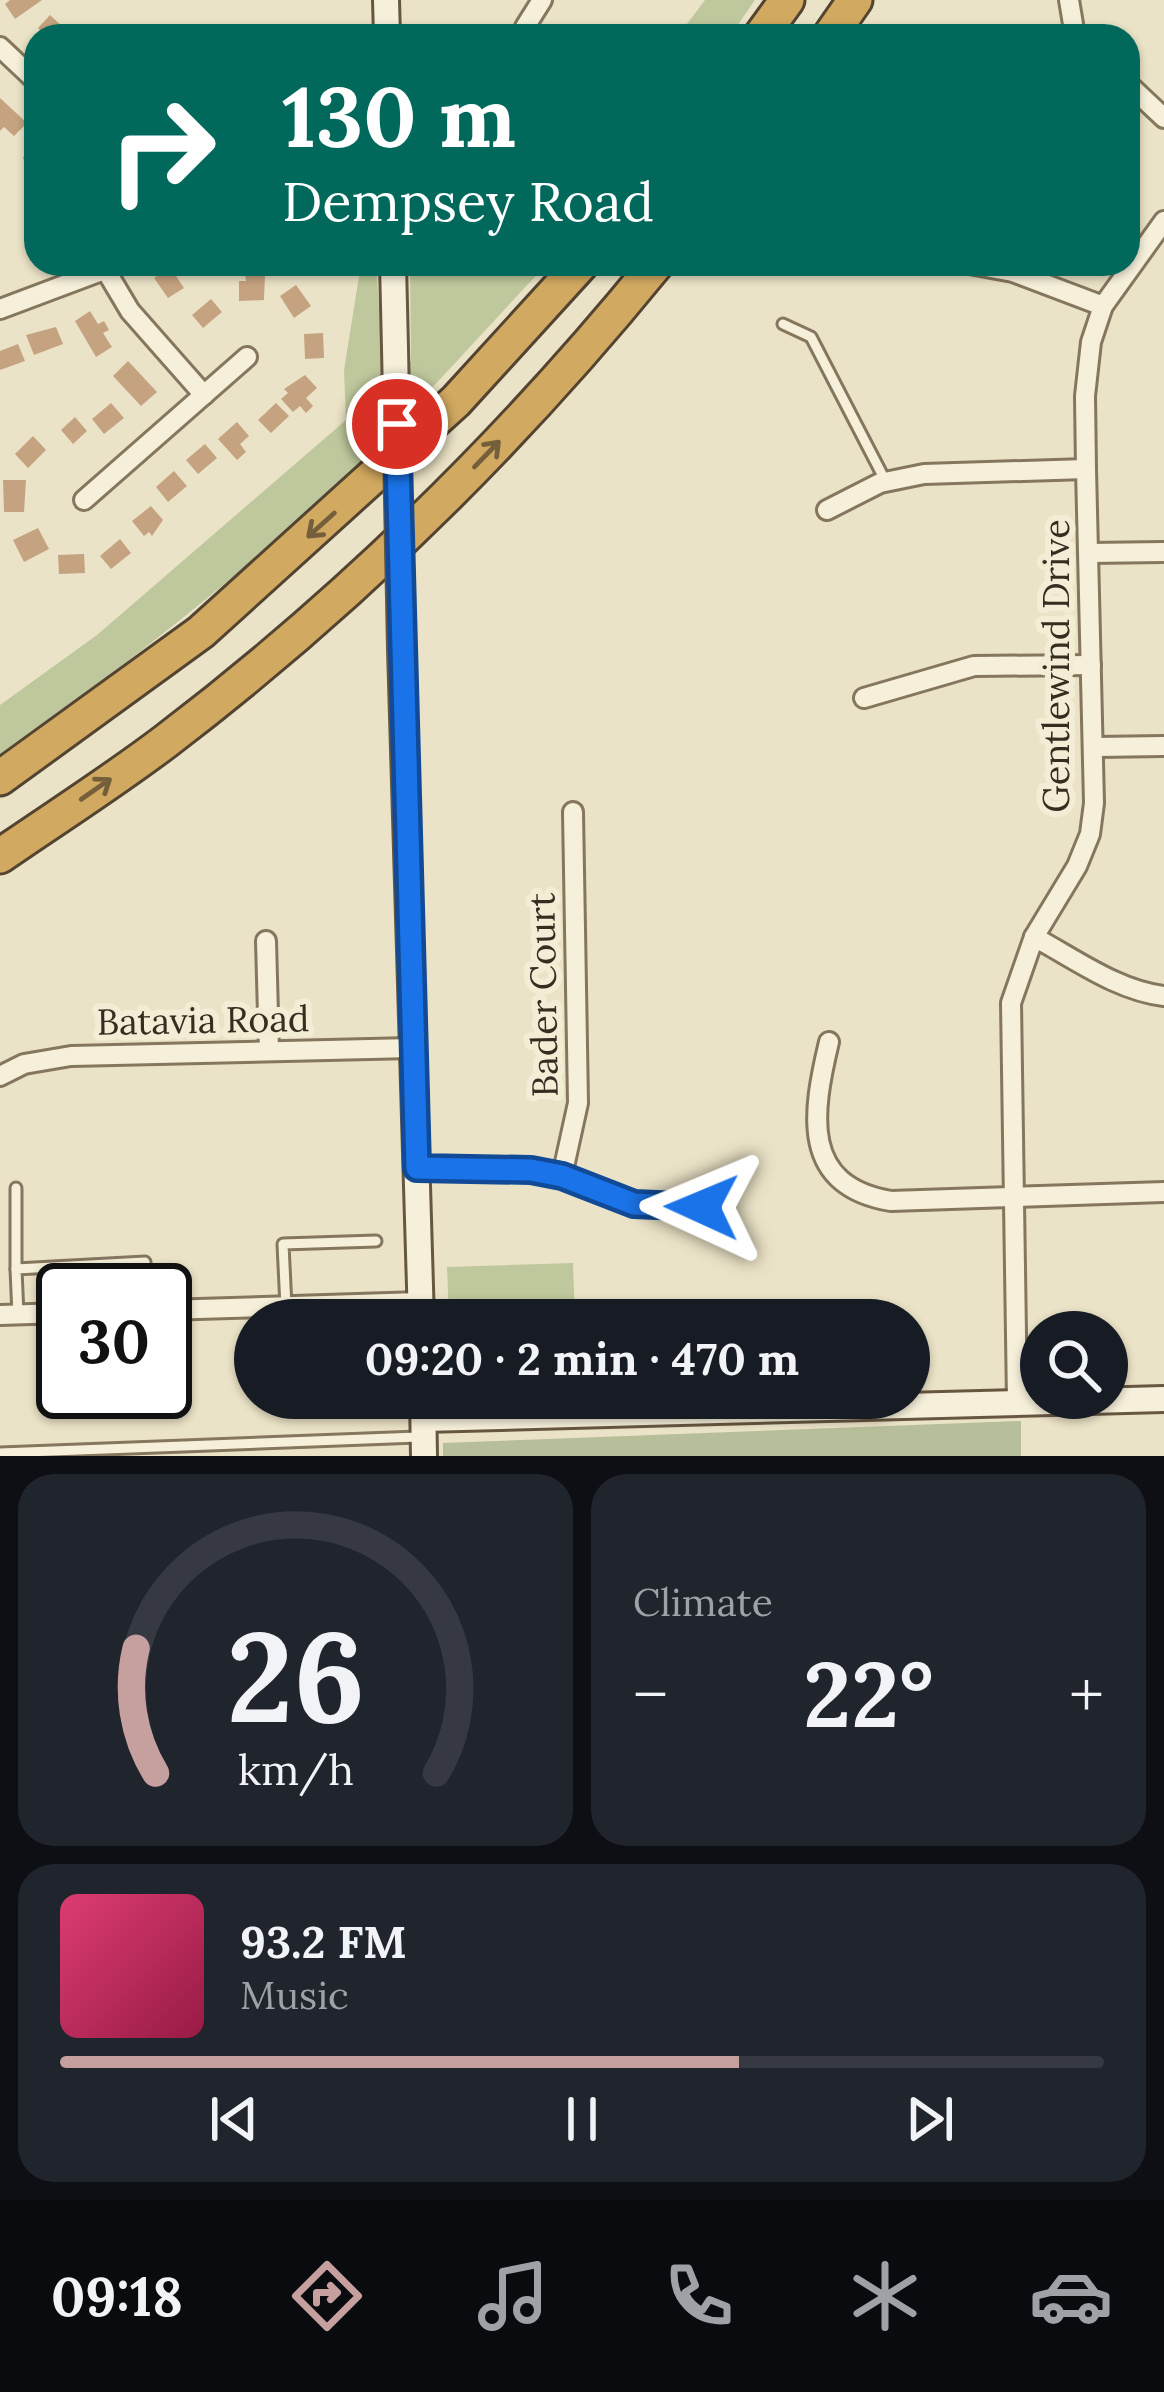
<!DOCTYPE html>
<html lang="en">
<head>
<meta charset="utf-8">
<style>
	:root { --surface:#171b24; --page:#20242c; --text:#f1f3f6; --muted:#9ea1a6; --line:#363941; --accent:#c5a09e }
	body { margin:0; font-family:Lora,serif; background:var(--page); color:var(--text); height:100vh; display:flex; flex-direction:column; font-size:45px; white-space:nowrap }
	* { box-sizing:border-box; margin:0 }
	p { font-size:39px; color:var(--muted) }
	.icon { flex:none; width:66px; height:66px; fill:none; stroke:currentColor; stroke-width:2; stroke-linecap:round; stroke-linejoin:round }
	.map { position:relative; height:1456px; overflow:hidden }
	.side { display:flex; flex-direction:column; gap:18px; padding:18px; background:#0d0f14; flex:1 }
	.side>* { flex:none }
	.guide { position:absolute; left:24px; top:24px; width:1116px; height:252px; border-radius:36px; box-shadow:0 3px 9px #0004; background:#00695c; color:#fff; overflow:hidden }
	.fabs { position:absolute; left:1020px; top:1311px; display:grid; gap:24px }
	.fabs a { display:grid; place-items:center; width:108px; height:108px; border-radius:50%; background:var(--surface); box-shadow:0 3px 9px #0004; font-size:60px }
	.speed { position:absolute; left:36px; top:1263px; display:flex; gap:24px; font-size:60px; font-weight:700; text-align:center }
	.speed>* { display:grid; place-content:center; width:156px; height:156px; border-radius:50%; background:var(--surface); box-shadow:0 3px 9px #0004; line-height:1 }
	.speed .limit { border:6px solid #111; border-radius:18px; background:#fff; color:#111 }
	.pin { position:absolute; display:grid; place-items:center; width:102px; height:102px; color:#fff; margin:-51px; border:6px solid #fff; border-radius:50%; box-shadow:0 3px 12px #0007 }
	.me { position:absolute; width:132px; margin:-66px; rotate:271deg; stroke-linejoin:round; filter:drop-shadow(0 0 9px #0008) }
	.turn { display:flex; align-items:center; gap:42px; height:252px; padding:0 60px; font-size:54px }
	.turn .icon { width:156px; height:156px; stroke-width:2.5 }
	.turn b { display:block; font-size:84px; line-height:102px }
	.big { font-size:90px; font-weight:700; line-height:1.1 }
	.side .tile { flex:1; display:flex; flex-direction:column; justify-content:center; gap:18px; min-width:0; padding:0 42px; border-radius:36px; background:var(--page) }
	.side .dial { align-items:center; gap:0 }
	.dial svg { height:312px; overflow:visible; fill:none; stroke:var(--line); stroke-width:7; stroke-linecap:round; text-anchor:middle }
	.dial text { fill:var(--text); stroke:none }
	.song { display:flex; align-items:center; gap:36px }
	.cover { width:144px; height:144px; border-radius:18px; background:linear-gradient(135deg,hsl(340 70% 55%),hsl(340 70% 35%)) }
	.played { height:12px; border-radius:6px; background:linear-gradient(90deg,var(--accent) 65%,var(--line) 65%) }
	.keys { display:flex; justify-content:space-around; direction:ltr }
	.heat { display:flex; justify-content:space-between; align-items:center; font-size:66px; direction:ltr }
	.side .tiles { flex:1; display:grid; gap:18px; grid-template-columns:1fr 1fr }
	.tile:last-child { grid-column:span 2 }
	.trip { position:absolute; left:234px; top:1299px; width:696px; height:120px; border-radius:60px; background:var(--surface); box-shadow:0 3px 9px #0004; font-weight:700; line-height:120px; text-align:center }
	.tab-bar { display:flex; height:192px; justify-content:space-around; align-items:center; background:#090b0e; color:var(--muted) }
	.tab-bar .icon { width:84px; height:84px }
	.tab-bar .current { color:var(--accent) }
	.tab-bar b { font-size:54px; color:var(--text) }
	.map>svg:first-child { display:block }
</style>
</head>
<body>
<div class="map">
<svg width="1164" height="1456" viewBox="0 0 1164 1456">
	<rect width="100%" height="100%" fill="#ebe3c7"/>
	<!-- green -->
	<g fill="#bfc89c">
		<path d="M705 0H755L730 36H678Z"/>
		<path d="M361 264H376L385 397 411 361 410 264H547C490 324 435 387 377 445 262 561 132 661 0 755V705L97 635 346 420 344 370Z"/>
		<path d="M573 1263 575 1320H449L447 1267Z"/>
	</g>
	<!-- cemetery -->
	<path fill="#b7be9a" d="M1021 1421V1456H443V1443Z"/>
	<!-- building -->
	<g fill="#c6a380">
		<path d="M10 0H42L15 19 5 4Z"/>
		<path d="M50 15 64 28 57 36H46L38 28Z"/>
		<path d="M0 98 27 123 14 136 4 127 0 131Z"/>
		<path d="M36 154V180L28 182 23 157Z"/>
		<path d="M170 267 184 288 168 298 154 278Z"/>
		<path d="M265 274 264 300 239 301V281H246L245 275Z"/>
		<path d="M296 285 311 306 294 318 280 296Z"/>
		<path d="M211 299 222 312 203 328 192 315Z"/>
		<path d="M90 311 98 324 104 321 109 330 103 333 112 347 96 357 75 321Z"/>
		<path d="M56 327 63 344 34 355 26 335Z"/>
		<path d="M323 333 324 358 305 359 304 334Z"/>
		<path d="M18 344 25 361 0 370V351Z"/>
		<path d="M128 361 157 392 141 406 113 376Z"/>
		<path d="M305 375 317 388 306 398 313 406 306 413 300 406 293 412 281 399 288 393 284 389Z"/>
		<path d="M111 403 124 418 104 434 92 419Z"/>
		<path d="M276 403 289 416 271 433 258 420Z"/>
		<path d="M75 417 87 431 73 444 61 430Z"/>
		<path d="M237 422 249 436 240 444 246 452 237 460 218 439Z"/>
		<path d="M33 436 46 450 28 468 15 454Z"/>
		<path d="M205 444 217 458 198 474 186 460Z"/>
		<path d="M174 471 187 486 168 502 156 487Z"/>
		<path d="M3 480H26L24 512H4Z"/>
		<path d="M151 506 163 520 152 536 149 532 144 536 132 521Z"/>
		<path d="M38 528 49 549 24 562 13 540Z"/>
		<path d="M120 539 131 553 111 569 100 556Z"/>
		<path d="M84 554 85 573 59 574 58 555Z"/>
	</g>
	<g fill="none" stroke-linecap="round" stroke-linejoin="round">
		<defs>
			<g id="service">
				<path d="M783 324 811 337 886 482"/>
				<path d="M16 1188V1269"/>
				<path d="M286 1307 283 1244 376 1241"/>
				<path d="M18 1315 16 1269 145 1262 146 1290"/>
				<path d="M0 1453 418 1437"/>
			</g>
			<g id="minor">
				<path d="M1069 0 1074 30 1078 36"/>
				<path d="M525 27 542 0"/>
				<path d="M0 47 36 81"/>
				<path d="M1128 84 1164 118"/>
				<path d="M102 264 130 311 204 395"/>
				<path d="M969 264 1013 272 1103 306"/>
				<path d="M0 309 104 270"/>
				<path d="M84 500 247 357"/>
				<path d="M827 510 880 483 924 474 1086 469"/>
				<path d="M1090 553 1164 552"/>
				<path d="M864 698 974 666 1091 665"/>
				<path d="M1096 747 1164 746"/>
				<path d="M1034 937C1075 959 1118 991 1164 996"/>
				<path d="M266 941 269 1051"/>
				<path d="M829 1042C812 1113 800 1186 891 1201L1164 1192"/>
				<path d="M0 1076 24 1064 71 1056 412 1048"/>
				<path d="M417 1169 531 1170 562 1176 634 1204 712 1206"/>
				<path d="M562 1176 578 1103 573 812"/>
				<path d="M165 1310 420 1302"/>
				<path d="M0 1315 63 1313"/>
				<path d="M1017 1401 1011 1003 1034 937 1077 866 1090 834 1094 803 1086 469 1085 396 1091 342 1103 306 1164 221"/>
			</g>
			<g id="secondary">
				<path d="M386 0 387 36"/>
				<path d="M393 264 395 348"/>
				<path d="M401 649 421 1320"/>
				<path d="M423 1398 424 1456"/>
				<path d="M424 1419 1164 1399"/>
			</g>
			<g id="motorway">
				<path d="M761 36 787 0"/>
				<path d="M830 36 855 0"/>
				<path d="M0 778 201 632 456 401 581 264"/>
				<path d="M0 856C55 818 112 782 166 741 347 603 512 441 656 264"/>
			</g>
		</defs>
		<!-- service casing -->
		<use href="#service" stroke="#85765e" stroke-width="15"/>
		<!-- minor casing -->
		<use href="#minor" stroke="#85765e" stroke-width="24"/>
		<!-- secondary casing -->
		<use href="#secondary" stroke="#675741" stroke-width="30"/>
		<!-- motorway casing -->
		<use href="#motorway" stroke="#534432" stroke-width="39"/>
		<!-- service -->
		<use href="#service" stroke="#f6f0da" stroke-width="9"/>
		<!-- minor -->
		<use href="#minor" stroke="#f6f0da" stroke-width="18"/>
		<!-- secondary -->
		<use href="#secondary" stroke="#f6f0da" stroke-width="24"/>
		<!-- motorway -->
		<use href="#motorway" stroke="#d2a960" stroke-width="33"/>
		<defs>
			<path id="secondary-bridge" d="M395 348 401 649"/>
		</defs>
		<!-- secondary-bridge casing -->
		<use href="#secondary-bridge" stroke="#675741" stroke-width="30" stroke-linecap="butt"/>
		<!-- secondary-bridge -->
		<use href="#secondary-bridge" stroke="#f6f0da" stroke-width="24"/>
	</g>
	<!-- one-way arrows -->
	<defs><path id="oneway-shaft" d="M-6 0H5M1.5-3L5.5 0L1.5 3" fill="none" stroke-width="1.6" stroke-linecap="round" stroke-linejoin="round" transform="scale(3)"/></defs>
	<g stroke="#745f3a">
		<use href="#oneway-shaft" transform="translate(487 454) rotate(-46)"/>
		<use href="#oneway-shaft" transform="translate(321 525) rotate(138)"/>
		<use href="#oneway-shaft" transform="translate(96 789) rotate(-35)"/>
	</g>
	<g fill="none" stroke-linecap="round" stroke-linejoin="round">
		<defs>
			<path id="route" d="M397 424 417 1168 531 1170 562 1176 634 1204 702 1207"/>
		</defs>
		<!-- route casing -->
		<use href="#route" stroke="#114b97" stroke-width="30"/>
		<!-- route -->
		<use href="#route" stroke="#1a73e8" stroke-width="21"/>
	</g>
	<g text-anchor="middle" stroke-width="12" stroke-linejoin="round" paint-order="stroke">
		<!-- street labels -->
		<g font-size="36" fill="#362d20" stroke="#f3edd6">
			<text transform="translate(1056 666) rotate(-90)" y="13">Gentlewind Drive</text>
			<text transform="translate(543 995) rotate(-91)" y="13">Bader Court</text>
			<text transform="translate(203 1020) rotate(-1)" y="13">Batavia Road</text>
		</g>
	</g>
</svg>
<div class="fabs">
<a><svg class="icon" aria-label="search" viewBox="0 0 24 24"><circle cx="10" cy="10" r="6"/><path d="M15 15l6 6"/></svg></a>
</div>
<div class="speed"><div class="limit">30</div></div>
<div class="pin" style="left:397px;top:424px;background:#d93025"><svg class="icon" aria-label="arrive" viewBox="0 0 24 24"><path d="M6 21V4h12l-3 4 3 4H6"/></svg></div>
<svg class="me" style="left:702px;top:1207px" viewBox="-20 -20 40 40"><path d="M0-17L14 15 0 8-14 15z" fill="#1a73e8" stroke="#fff" stroke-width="4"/></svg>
<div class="trip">09:20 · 2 min · 470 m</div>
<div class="guide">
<div class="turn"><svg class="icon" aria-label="right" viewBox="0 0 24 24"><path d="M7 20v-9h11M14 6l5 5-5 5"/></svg><div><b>130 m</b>Dempsey Road</div></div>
</div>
</div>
<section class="side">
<div class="tiles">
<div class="tile dial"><svg viewBox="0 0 100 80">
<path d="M14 69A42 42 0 1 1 86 69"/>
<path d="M14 69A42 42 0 0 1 9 37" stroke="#c5a09e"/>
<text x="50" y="56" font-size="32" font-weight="700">26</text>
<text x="50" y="72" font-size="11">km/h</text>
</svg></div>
<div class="tile"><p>Climate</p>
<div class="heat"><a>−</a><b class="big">22°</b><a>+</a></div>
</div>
<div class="tile">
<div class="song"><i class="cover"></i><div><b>93.2 FM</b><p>Music</p></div></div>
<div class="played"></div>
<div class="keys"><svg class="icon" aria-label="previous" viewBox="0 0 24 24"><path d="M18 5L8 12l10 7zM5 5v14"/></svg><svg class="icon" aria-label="pause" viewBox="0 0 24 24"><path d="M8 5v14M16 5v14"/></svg><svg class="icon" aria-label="next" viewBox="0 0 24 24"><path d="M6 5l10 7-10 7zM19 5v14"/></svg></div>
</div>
</div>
</section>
<nav class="tab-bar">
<b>09:18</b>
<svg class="icon current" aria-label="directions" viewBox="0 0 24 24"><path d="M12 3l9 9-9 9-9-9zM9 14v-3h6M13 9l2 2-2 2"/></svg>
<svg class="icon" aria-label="music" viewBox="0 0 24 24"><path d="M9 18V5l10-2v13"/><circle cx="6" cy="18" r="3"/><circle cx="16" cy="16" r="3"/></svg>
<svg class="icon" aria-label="phone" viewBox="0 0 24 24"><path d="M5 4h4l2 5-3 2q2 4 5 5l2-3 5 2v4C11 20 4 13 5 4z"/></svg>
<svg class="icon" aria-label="climate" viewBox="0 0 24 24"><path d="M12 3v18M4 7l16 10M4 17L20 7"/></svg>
<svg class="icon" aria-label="car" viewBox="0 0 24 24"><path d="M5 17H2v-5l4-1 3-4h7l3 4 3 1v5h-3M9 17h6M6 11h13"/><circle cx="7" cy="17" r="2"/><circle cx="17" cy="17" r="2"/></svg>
</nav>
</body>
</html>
